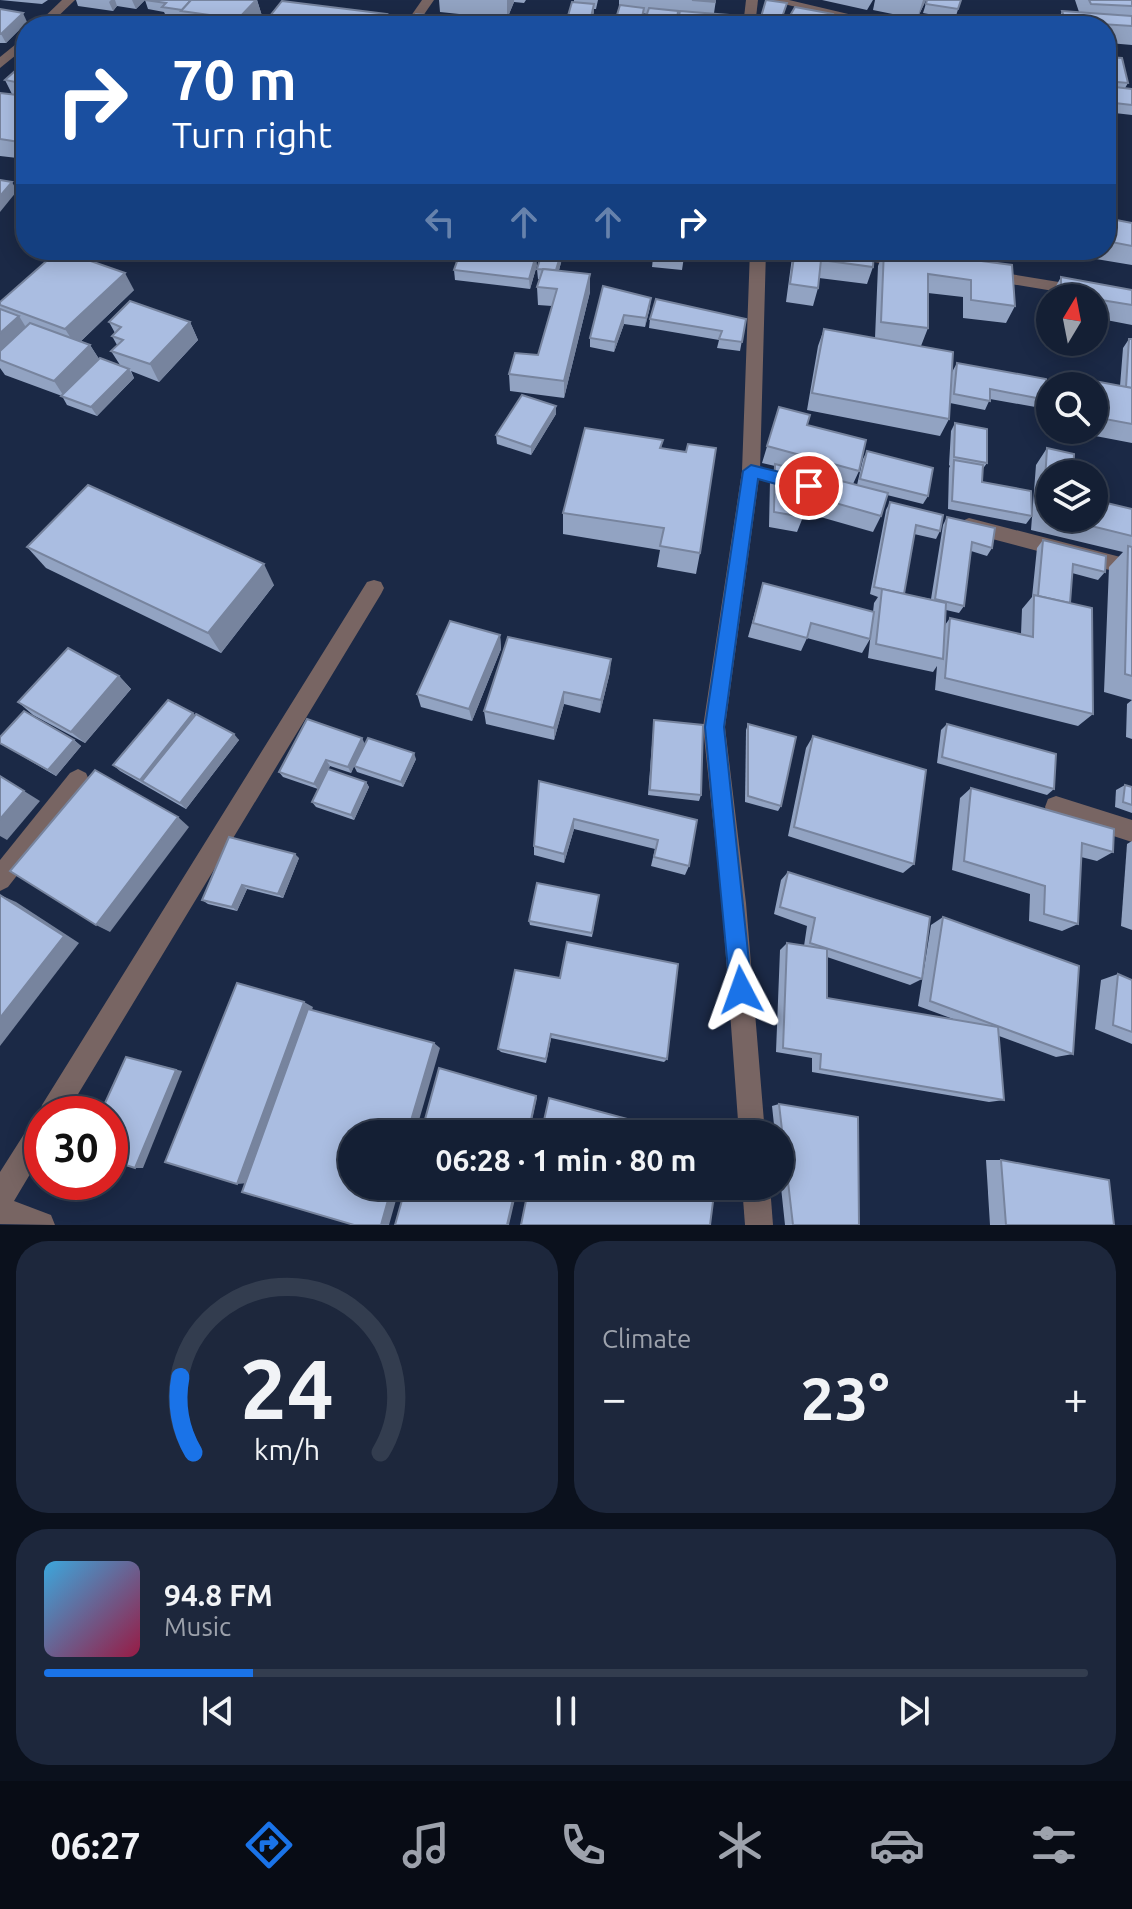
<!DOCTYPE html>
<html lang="en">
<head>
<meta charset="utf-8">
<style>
	:root { --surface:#141f34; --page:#1d273c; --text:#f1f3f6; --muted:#9da2ac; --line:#333d4f; --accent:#1a73e8 }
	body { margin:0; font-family:Ubuntu,sans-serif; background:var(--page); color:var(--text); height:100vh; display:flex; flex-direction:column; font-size:30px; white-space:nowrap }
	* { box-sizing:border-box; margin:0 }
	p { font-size:26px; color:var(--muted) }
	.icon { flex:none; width:44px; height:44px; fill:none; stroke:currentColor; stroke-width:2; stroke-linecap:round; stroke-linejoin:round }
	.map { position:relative; height:1225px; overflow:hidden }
	.sheet { display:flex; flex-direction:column; gap:16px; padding:16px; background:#0b111d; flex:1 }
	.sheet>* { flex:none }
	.hud { position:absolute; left:16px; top:16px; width:1100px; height:244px; border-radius:32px; box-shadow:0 4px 20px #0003,0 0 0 2px var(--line); background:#1a4fa0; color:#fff; overflow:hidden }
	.needle { width:52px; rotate:10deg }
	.buttons { position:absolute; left:1036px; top:284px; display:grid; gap:16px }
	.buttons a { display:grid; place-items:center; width:72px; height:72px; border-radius:50%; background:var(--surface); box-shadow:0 4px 20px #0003,0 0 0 2px var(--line); font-size:40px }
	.speed { position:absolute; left:24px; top:1096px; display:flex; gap:16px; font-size:40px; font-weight:700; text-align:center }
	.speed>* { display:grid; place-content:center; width:104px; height:104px; border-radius:50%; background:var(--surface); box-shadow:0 4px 20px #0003,0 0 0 2px var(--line); line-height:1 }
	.speed .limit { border:12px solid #d22; background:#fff; color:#111 }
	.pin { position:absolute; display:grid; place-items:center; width:68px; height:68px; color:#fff; margin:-34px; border:4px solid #fff; border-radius:50%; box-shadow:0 2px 8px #0007 }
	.me { position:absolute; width:88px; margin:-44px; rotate:356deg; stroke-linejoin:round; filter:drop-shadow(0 0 6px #0008) }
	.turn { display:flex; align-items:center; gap:28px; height:168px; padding:0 24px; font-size:36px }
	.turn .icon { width:104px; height:104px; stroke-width:2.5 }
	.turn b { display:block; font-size:56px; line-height:68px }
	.lanes { display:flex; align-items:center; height:76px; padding:0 24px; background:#0003; justify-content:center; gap:40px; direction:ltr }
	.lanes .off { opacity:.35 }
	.big { font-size:60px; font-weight:700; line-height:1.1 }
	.sheet .tile { flex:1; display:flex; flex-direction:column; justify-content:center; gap:12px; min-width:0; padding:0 28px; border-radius:32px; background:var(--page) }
	.sheet .dial { align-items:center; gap:0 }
	.dial svg { height:208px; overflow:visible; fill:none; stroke:var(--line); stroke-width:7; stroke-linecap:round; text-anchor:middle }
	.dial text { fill:var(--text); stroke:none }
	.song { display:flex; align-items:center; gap:24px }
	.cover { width:96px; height:96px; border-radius:12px; background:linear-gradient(135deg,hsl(200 70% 55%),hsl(340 70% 35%)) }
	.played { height:8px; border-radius:4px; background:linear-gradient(90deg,var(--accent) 20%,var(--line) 20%) }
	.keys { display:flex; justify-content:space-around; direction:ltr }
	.heat { display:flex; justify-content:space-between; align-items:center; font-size:44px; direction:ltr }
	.sheet .tiles { flex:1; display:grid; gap:16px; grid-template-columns:1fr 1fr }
	.tile:last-child { grid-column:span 2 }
	.trip { position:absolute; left:338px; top:1120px; width:456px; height:80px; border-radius:40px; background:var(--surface); box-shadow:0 4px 20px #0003,0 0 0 2px var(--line); font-weight:700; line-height:80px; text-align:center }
	.tabs { display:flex; height:128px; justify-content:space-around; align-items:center; background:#080c15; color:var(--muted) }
	.tabs .icon { width:56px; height:56px }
	.tabs .selected { color:var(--accent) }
	.tabs b { font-size:36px; color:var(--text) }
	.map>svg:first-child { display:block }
</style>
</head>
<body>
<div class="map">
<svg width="1132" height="1225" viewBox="0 0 1132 1225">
	<rect width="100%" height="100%" fill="#1b2946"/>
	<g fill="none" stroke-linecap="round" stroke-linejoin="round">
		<!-- minor -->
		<g fill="#786563" fill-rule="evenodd">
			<path d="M62 0H75L48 26H35Z"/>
			<path d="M422 0H434L416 26H404Z"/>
			<path d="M746 0H758L755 26H743Z"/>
			<path d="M767 0H789L899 26H876Z"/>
			<path d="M26 36V47L0 68V57Z"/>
			<path d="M750 250H766L760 471 725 727 746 903 765 1134H739L722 903 703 727 742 471Z"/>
			<path d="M819 250C842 250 899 248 915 262L907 267 827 255Z"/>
			<path d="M986 270 1132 294V304L981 279V271Z"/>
			<path d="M969 518 1132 560V576L962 531 960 526 962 521Z"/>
			<path d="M374 580 381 582 384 588 381 594 66 1114H42V1154L14 1201 51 1215 55 1225 0 1224V1172L33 1120 39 1117 42 1105 367 582Z"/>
			<path d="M78 769 86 773 89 780 86 787 8 887 0 891V860L70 773Z"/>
			<path d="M1056 796 1132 820V842L1048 815 1045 807 1048 799Z"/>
			<path d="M742 1186H770L773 1225H745Z"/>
		</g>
	</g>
	<!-- wall -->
	<g fill="#92a3c2">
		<path d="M0 0H48L42 4Z"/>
		<path d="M76 0H145L136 9 117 6 113 11 78 6Z"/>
		<path d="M145 0H257L262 16 253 26H186L183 19 166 16 164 12 148 9Z"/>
		<path d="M439 0H526L524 3 514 2 507 19 440 12Z"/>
		<path d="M574 0H598L596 9H594V13L574 2Z"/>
		<path d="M619 0H716L714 13 739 26H678L679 17H678L677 26H646L647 14 619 9Z"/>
		<path d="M822 0H873L867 10Z"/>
		<path d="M875 0H926L917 19 873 10Z"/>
		<path d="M927 0H961L955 19 923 13Z"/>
		<path d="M1075 0H1132V45L1109 43 1110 46 1106 53V26H1056L1062 11 1079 12Z"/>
		<path d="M787 3 780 26H759L761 17Z"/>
		<path d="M0 9 27 22 6 43H0Z"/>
		<path d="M270 16 389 26H273Z"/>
		<path d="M1106 57 1128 83 1125 88 1132 89V115L1106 112Z"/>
		<path d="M26 61V159L0 156V93L12 94 5 80Z"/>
		<path d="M1106 218 1132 223V265L1096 259V253L1079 250H1106Z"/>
		<path d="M562 250V259L559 270 590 292 564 398 510 391 509 374 538 355 552 306 538 305 537 287 540 279H538L537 269Z"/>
		<path d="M654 250H685L682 270 652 267Z"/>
		<path d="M793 250H874L873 267 867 284 819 278 818 288 813 306 786 302Z"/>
		<path d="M884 250 1012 265 1015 306 1006 323 963 318V297L928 293V328L921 346 952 372 957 363 1047 400 1041 408 990 399 985 410 950 403 949 419 940 436 807 410 818 346 824 329 875 338 878 266Z"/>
		<path d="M537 265 530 289 455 280 454 270Z"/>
		<path d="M1061 277 1132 290V325L1101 319V327L1094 338V298H1051V295Z"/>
		<path d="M603 286 650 307 645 327 624 324 614 352 590 347V338Z"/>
		<path d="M134 290 81 341 90 345 99 359 120 365 111 351 117 345 112 336 115 333 109 322H190L198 340 159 382 131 371 134 378 97 416 67 405 62 396 5 375 0 368V302Z"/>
		<path d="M650 319H746L740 351 717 348 719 340 649 328Z"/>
		<path d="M1129 339H1132V443L1064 430H1094V386H1055L1062 375 1120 386 1123 348Z"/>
		<path d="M556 406V414L531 455 497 444 496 435Z"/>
		<path d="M779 407 859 471 853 484 857 485 863 459 867 451 928 496 923 504 887 495 881 516 873 532 803 512V517L797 532 769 527 770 481 775 466 762 463Z"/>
		<path d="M955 423 987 463 982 470V482L1032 516 1026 524 948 509 949 468 950 466 949 465 951 431Z"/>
		<path d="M663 440 661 448 700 553 696 574 657 567 660 550 563 534V513Z"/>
		<path d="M1047 448 1050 474V518H1094L1132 509V739L1126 737 1127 704 1132 700 1104 692 1109 567 1123 552 1031 530 1036 465Z"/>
		<path d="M890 502 940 531 936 539 914 534 904 594 931 599 943 525 947 517 992 548 987 556 971 551 964 606 959 613 946 610 945 625 950 618 1021 634 1022 609 1032 597 1037 548 1043 540 1105 572 1098 580 1072 573 1070 603 1093 714 1078 726 935 690 937 666 933 672 868 658 871 632 870 639 862 653 807 638 801 651 748 637 763 583 873 612 874 603 878 597 870 594 886 510Z"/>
		<path d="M27 547 274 585 221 653 46 568Z"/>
		<path d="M500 635 501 649 472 721 421 707 417 694Z"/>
		<path d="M610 672 600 713 564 704 554 740 486 724 484 711Z"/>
		<path d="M119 676 131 689 85 743 33 715 18 702Z"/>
		<path d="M195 715 239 740 186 809 120 771 113 765Z"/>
		<path d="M654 720 701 795 699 801 648 795Z"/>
		<path d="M748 724 781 806 778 811 745 802 746 730Z"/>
		<path d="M947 724 1054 789 1047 795 937 763 941 730Z"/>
		<path d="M813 736 914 864 903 873 788 836 806 748Z"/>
		<path d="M74 740 81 746 56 776 0 743Z"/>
		<path d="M365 744 416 759 403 787 357 772 354 766 351 773 330 766 318 789 283 777 279 772Z"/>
		<path d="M539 781 697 820 689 866 685 875 651 866 655 849 574 829 564 863 534 855V846Z"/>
		<path d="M366 782 369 787 354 820 316 807 312 802Z"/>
		<path d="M1125 785 1132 787V813L1115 807 1116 790Z"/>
		<path d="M971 788 1113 852 1097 861 1081 857 1078 924 1062 931 1029 921 1030 894 952 870 960 798Z"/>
		<path d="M1132 841V930L1121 926 1127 844Z"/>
		<path d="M299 858 283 898 247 889 237 911 208 904 202 900Z"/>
		<path d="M788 872 922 979 910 985 827 957V998L956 1020 918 1006 931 925 943 917 1073 1054 1056 1057 999 1036 1004 1100 989 1102 812 1072V1058L776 1052 780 950 787 943 804 946 807 926 774 914 781 880Z"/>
		<path d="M599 895 592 937 530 925 529 921Z"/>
		<path d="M515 970 667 1059 664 1062 551 1038 546 1063 501 1052 498 1049Z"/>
		<path d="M1118 974 1132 980V1044L1095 1029 1101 980Z"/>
		<path d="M779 1104 859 1225H785L780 1178V1134H775L772 1106Z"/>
		<path d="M986 1160H1001L1114 1225H990Z"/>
	</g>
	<!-- shaded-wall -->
	<g fill="#77849e">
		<path d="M111 0H115L117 6 113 11 109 2Z"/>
		<path d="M132 0H145L136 9Z"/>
		<path d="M256 0H257L262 16 253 26H240L238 19Z"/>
		<path d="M507 0H514V2L507 19Z"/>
		<path d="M923 0H926L917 19Z"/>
		<path d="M594 4V13L591 26H589Z"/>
		<path d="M23 13 27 22 6 43 1 34Z"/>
		<path d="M387 14 389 26H379Z"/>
		<path d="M12 182 17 191 0 212V196Z"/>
		<path d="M562 250V259L556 281V272Z"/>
		<path d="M536 255 537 265 530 289 529 279Z"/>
		<path d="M125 273 134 290 76 346 65 329Z"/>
		<path d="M590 274V292L564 398V381Z"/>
		<path d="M651 298 650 307 645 327 646 318Z"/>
		<path d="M624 315V324L614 352 615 342Z"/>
		<path d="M19 316 30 334 0 360V333Z"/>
		<path d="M190 322 198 340 159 382 150 364Z"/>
		<path d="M90 345 101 362 65 398 54 381Z"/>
		<path d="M129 369 134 378 97 416 91 407Z"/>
		<path d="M556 406V414L531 455V447Z"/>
		<path d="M264 564 274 585 221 653 208 633Z"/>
		<path d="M500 635 501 649 472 721 469 709Z"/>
		<path d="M611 659 610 672 600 713 601 700Z"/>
		<path d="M119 676 131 689 85 743 71 732Z"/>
		<path d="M564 692V704L554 740V728Z"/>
		<path d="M193 713 199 719 142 781 146 785 140 780Z"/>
		<path d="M234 734 239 740 186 809 180 803Z"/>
		<path d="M362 738 365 744 351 773 348 767Z"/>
		<path d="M74 740 81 746 56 776 48 770Z"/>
		<path d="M414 753 416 759 403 787 401 782Z"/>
		<path d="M326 760 330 766 318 789 314 784Z"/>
		<path d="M366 782 369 787 354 820 351 815Z"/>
		<path d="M24 791 40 801 7 840 0 836V819Z"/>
		<path d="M178 817 189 827 110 932 96 925Z"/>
		<path d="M574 819V829L564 863V854Z"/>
		<path d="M295 854 299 858 283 898 278 894Z"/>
		<path d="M242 885 247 889 237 911 232 907Z"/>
		<path d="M0 895 16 902 79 943 0 1046Z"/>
		<path d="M304 1002 313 1007 249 1183 237 1184Z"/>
		<path d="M434 1043 440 1048 415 1134H407Z"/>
		<path d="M126 1057 182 1071 143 1168H135Z"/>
		<path d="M536 1096 537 1098 529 1134H528Z"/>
		<path d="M392 1186H400L389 1225H381Z"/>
		<path d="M516 1186H518L509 1225H507Z"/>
	</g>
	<!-- building -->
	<g fill="#aabde1" stroke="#77849e" stroke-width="2">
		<path d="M145 0H191L182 10 162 7 166 3Z"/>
		<path d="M191 0H256L238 19 181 11Z"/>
		<path d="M692 0H715V2Z"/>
		<path d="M766 0 787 3 781 20 761 17Z"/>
		<path d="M927 0H961L958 9 926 4Z"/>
		<path d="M1089 0H1132V6L1091 4Z"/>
		<path d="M282 1 387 14 379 26H350L270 16Z"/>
		<path d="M572 2 594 4 589 26H565Z"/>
		<path d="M620 5 644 8 640 26 614 25Z"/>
		<path d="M795 7 833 14 828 26H818L804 23 803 26H784Z"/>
		<path d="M649 8 678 11 677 20 646 17Z"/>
		<path d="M0 9 23 13 1 34H0Z"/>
		<path d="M680 11 741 16 739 26H721V24L678 20Z"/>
		<path d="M1062 11 1132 16V26L1102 24 1103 26H1067Z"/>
		<path d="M416 14 485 21 482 26H409Z"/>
		<path d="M841 18 879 26H837Z"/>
		<path d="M74 23 95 26H71Z"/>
		<path d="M1106 57 1122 58 1128 83 1106 81Z"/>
		<path d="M26 61V84L5 80Z"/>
		<path d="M1106 86 1132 89V105L1106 102Z"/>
		<path d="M0 93 26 96V143L0 139Z"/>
		<path d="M0 180 12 182 0 196Z"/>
		<path d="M1106 218 1132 223V246L1106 241Z"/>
		<path d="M59 250 125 273 65 329 0 305V302Z"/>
		<path d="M461 250H490L536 255 529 279 454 270Z"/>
		<path d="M543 250H562L556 270 537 269Z"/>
		<path d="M654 250H685L683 261 652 258Z"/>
		<path d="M795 250H874L873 267 821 260 818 288 790 284Z"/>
		<path d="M884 250H897L1012 265 1015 306 971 300V280L928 274V328L881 322Z"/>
		<path d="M543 269 590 274 564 381 509 374 515 353 538 355 557 289 537 287Z"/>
		<path d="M1061 277 1132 290V305L1101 300V327L1094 326V298H1061Z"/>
		<path d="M603 286 651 298 646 318 624 315 615 342 590 338Z"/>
		<path d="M656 299 746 319 742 342 719 339 722 331 650 319Z"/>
		<path d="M130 301 190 322 150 364 111 351 123 340 112 336 121 327 109 322Z"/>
		<path d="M0 309 19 316 0 333Z"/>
		<path d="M30 323 90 345 54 381 0 360V351Z"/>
		<path d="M824 329 953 352 949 419 812 393Z"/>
		<path d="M1129 339H1132V388L1126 387Z"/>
		<path d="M100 358 129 369 91 407 61 396Z"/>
		<path d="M957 363 1046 379 1047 400 990 389V401L954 394Z"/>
		<path d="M1062 375 1132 388V424L1094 417V386H1062Z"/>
		<path d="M522 395 556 406 531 447 496 435Z"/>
		<path d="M779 407 810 415 807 425 866 440 859 471 767 446Z"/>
		<path d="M955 423 987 429V463L954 457Z"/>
		<path d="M585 428 663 440 660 448 686 452 688 444 716 448 700 553 660 546 664 528 563 513Z"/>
		<path d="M1047 448 1074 454 1073 474H1050V516L1043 514Z"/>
		<path d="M867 451 933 468 928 496 860 479Z"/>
		<path d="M954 460 983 465 982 482 1031 491 1032 516 952 501Z"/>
		<path d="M775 464 888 493 881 516 804 494 803 517 774 512Z"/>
		<path d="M88 485 264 564 208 633 27 547Z"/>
		<path d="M1094 500 1132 509V536L1059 518H1094Z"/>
		<path d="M890 502 943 515 940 531 916 525 904 594 874 587Z"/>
		<path d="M947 517 995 528 992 548 972 542 964 606 935 599Z"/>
		<path d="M1043 540 1106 556 1105 572 1073 564 1070 603 1038 596Z"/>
		<path d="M1128 546 1132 547V676L1125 674Z"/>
		<path d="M763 583 874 612 870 639 811 623 807 638 753 623Z"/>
		<path d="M882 589 946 603 943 659 876 644Z"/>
		<path d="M1034 595 1092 608 1093 714 945 678 950 618 1033 637Z"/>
		<path d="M450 621 500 635 469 709 417 694Z"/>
		<path d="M508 637 611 659 601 700 564 692 554 728 484 711Z"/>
		<path d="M68 648 119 676 71 732 18 702Z"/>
		<path d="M168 700 193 713 140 780 113 765Z"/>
		<path d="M24 711 74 740 48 770 0 743V737Z"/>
		<path d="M196 714 234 734 180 803 142 781Z"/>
		<path d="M307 719 362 738 348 767 326 760 314 784 279 772Z"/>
		<path d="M654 720 703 725 701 795 650 790Z"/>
		<path d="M748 724 796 737 781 806 748 796Z"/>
		<path d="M947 724 1056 754 1054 789 942 757Z"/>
		<path d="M813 736 926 770 914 864 794 827Z"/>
		<path d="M368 738 414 753 401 782 354 766Z"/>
		<path d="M328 769 366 782 351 815 312 802Z"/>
		<path d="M95 770 178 817 96 925 10 871Z"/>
		<path d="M0 776 24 791 0 819Z"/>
		<path d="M539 781 697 820 689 866 654 857 658 840 574 819 564 854 534 846Z"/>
		<path d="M1125 785 1132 787V805L1123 802Z"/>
		<path d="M971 788 1114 829 1113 852 1082 843 1078 924 1044 914 1045 886 964 861Z"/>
		<path d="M229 837 295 854 278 894 242 885 232 907 202 900Z"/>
		<path d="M788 872 930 917 922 979 810 943 815 918 780 907Z"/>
		<path d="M537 883 599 895 592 933 529 921Z"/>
		<path d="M0 895 64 936 0 1018Z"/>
		<path d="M943 917 1079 966 1073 1054 930 1001Z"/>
		<path d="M567 942 678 964 667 1059 551 1034 546 1059 498 1049 515 970 560 978Z"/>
		<path d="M787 943 827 949V998L998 1027 1004 1100 820 1069 821 1054 783 1048Z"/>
		<path d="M1118 974 1132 980V1032L1113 1025Z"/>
		<path d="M237 983 304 1002 237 1184 165 1162Z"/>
		<path d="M308 1009 434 1043 407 1134H352V1186H392L381 1225H354L242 1192Z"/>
		<path d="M126 1057 176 1070 135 1168 110 1160V1114H100Z"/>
		<path d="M439 1068 536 1096 528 1134H421Z"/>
		<path d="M549 1098 683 1134H541Z"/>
		<path d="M779 1104 858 1117 859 1225H793Z"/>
		<path d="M1001 1160 1109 1180 1114 1225H1006Z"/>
		<path d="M406 1186H516L507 1225H395Z"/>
		<path d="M529 1186H715L710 1225H521Z"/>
	</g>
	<!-- route -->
	<path fill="#1a73e8" stroke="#114b97" stroke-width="2" d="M751 465 809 479 818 486 809 493 758 479 724 727 752 990 749 998 741 1001 733 998 730 990 705 727 743 471Z"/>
</svg>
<div class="buttons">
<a><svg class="needle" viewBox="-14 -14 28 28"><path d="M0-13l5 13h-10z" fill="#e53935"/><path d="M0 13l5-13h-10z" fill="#9da2ac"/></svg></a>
<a><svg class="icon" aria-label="search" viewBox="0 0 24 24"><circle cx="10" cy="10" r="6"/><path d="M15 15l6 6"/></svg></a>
<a><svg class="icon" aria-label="layers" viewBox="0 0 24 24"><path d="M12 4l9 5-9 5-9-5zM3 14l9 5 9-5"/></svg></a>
</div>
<div class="speed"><div class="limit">30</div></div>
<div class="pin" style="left:809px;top:486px;background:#d93025"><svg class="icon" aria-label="arrive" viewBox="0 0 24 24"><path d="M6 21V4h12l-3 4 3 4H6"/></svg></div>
<svg class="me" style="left:741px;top:990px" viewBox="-20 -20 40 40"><path d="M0-17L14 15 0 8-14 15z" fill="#1a73e8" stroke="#fff" stroke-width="4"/></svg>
<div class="trip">06:28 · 1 min · 80 m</div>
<div class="hud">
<div class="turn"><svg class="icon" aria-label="right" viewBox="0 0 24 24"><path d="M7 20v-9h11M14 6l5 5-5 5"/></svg><div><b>70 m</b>Turn right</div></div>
<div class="lanes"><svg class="icon off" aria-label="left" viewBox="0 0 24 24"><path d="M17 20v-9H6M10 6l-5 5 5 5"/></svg><svg class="icon off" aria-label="ahead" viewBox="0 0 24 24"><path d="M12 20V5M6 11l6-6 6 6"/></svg><svg class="icon off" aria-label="ahead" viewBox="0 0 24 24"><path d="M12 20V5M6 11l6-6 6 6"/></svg><svg class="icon" aria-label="right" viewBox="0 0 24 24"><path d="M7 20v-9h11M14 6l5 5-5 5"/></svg></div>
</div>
</div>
<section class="sheet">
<div class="tiles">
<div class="tile dial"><svg viewBox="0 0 100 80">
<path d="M14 69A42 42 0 1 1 86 69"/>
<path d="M14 69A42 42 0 0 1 9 40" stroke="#1a73e8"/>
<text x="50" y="56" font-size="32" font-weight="700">24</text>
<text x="50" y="72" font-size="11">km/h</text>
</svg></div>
<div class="tile"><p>Climate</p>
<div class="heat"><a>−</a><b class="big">23°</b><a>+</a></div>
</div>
<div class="tile">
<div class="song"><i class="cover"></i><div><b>94.8 FM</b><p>Music</p></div></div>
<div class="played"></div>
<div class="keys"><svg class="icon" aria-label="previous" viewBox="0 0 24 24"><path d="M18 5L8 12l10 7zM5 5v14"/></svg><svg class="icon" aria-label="pause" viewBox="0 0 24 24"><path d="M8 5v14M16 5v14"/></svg><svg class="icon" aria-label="next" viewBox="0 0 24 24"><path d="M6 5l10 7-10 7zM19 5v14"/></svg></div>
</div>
</div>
</section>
<nav class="tabs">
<b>06:27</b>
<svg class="icon selected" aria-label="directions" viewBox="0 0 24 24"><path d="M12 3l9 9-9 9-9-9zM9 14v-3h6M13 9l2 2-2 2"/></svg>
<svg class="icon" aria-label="music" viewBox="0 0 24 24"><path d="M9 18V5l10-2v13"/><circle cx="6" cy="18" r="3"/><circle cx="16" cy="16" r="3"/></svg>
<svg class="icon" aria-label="phone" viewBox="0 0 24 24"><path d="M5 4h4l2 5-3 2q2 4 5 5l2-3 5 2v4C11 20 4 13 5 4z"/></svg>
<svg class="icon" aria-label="climate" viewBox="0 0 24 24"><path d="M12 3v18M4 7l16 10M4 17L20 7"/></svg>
<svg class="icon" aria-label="car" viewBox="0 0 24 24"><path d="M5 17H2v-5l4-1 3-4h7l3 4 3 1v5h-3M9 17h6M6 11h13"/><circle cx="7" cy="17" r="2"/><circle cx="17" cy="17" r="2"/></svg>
<svg class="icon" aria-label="filters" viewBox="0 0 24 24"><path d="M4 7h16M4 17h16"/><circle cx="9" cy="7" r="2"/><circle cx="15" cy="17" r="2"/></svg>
</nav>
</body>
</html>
